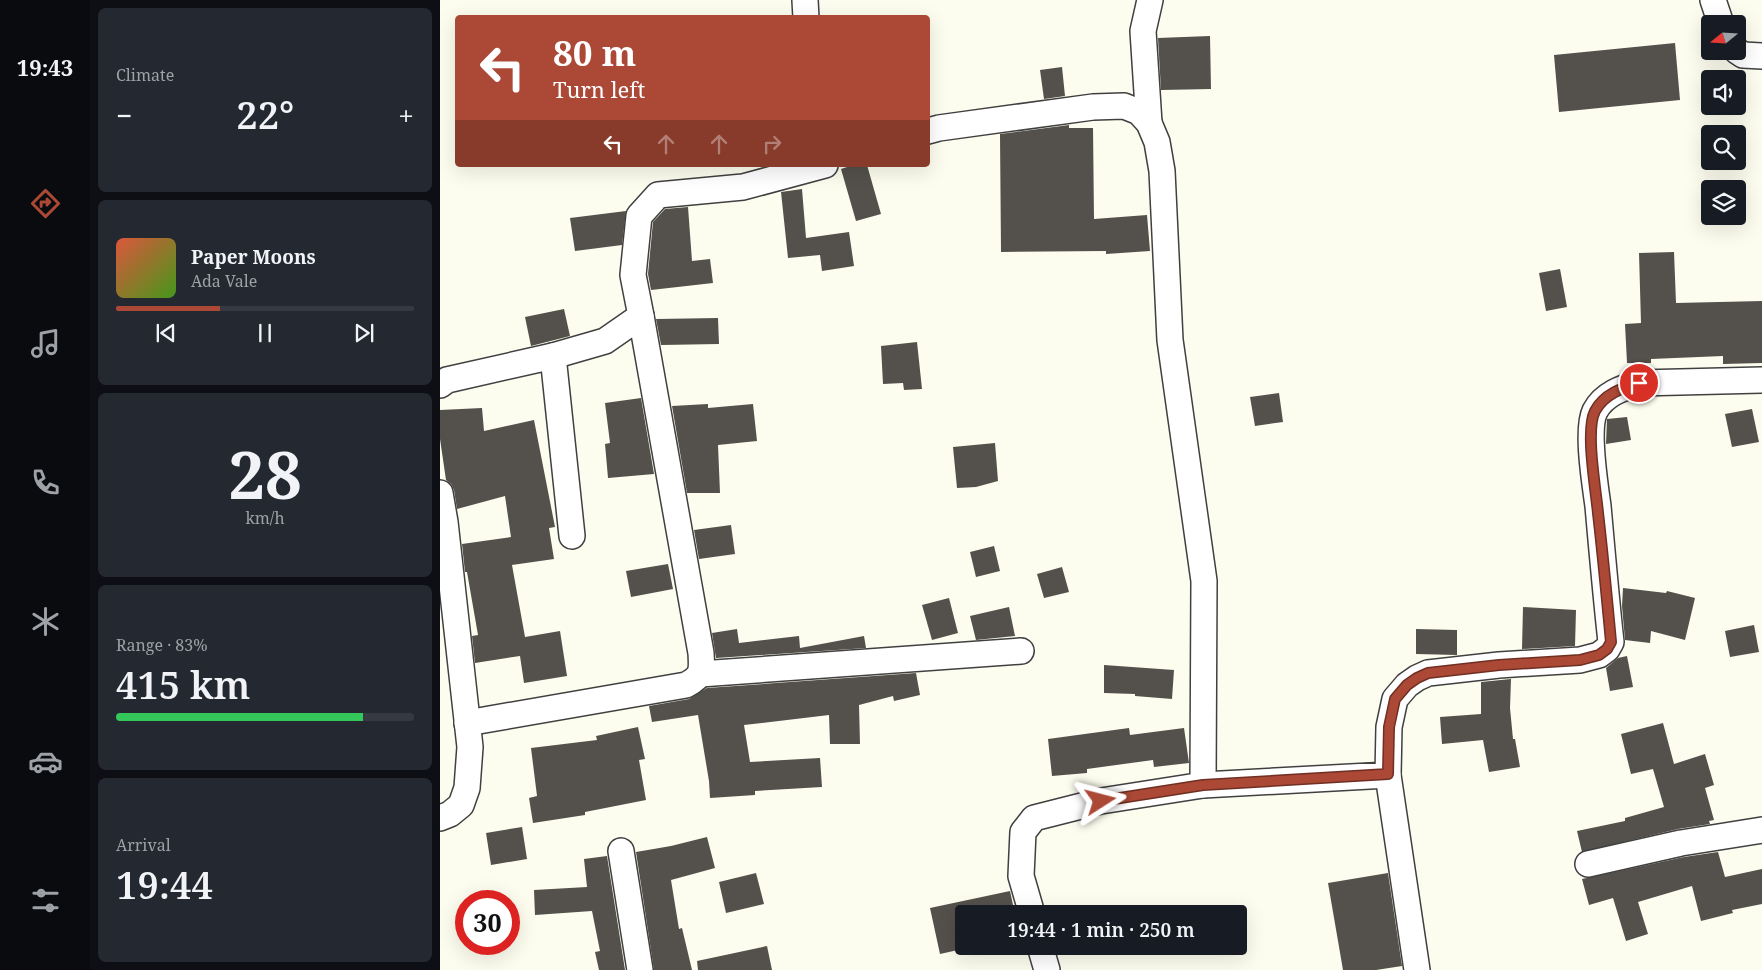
<!DOCTYPE html>
<html lang="en">
<head>
<meta charset="utf-8">
<style>
	:root { --surface:#171b24; --page:#242831; --text:#f1f3f6; --muted:#9ea1a6; --line:#363941; --accent:#ab4936 }
	body { margin:0; font-family:"Noto Serif",serif; background:var(--page); color:var(--text); height:100vh; display:flex; flex-direction:column; font-size:19px; white-space:nowrap }
	* { box-sizing:border-box; margin:0 }
	p { font-size:16px; color:var(--muted) }
	.icon { flex:none; width:28px; height:28px; fill:none; stroke:currentColor; stroke-width:2; stroke-linecap:round; stroke-linejoin:round }
	.map { position:relative; flex:1; overflow:hidden }
	.drawer { display:flex; flex-direction:column; gap:8px; padding:8px; background:#0d0f14; width:350px }
	.drawer>* { flex:none }
	.hud { position:absolute; left:15px; top:15px; width:475px; height:152px; border-radius:5px; box-shadow:0 5px 20px #0002; background:#ab4936; color:#fff; overflow:hidden }
	.needle { width:32px; rotate:252deg }
	.controls { position:absolute; left:1261px; top:15px; display:grid; gap:10px }
	.controls a { display:grid; place-items:center; width:45px; height:45px; border-radius:5px; background:var(--surface); box-shadow:0 5px 20px #0002; font-size:25px }
	.speed { position:absolute; left:15px; top:890px; display:flex; gap:10px; font-size:25px; font-weight:700; text-align:center }
	.speed>* { display:grid; place-content:center; width:65px; height:65px; border-radius:50%; background:var(--surface); box-shadow:0 5px 20px #0002; line-height:1 }
	.speed .limit { border:8px solid #d22; background:#fff; color:#111 }
	.pin { position:absolute; display:grid; place-items:center; width:42px; height:42px; color:#fff; margin:-21px; border:2px solid #fff; border-radius:50%; box-shadow:0 1px 5px #0007 }
	.me { position:absolute; width:55px; margin:-28px; rotate:81deg; stroke-linejoin:round; filter:drop-shadow(0 0 4px #0008) }
	.turn { display:flex; align-items:center; gap:18px; height:105px; padding:0 15px; font-size:22px }
	.turn .icon { width:65px; height:65px; stroke-width:2.5 }
	.turn b { display:block; font-size:35px; line-height:42px }
	.lanes { display:flex; align-items:center; height:48px; padding:0 15px; background:#0003; justify-content:center; gap:25px; direction:ltr }
	.lanes .off { opacity:.35 }
	.big { font-size:38px; font-weight:600; line-height:1.1 }
	.drawer .tile { flex:1; display:flex; flex-direction:column; justify-content:center; gap:8px; min-width:0; padding:0 18px; border-radius:8px; background:var(--page) }
	.drawer .dial { align-items:center; gap:0 }
	.dial b { font-size:65px; line-height:1 }
	.song { display:flex; align-items:center; gap:15px }
	.cover { width:60px; height:60px; border-radius:8px; background:linear-gradient(135deg,hsl(10 70% 55%),hsl(100 70% 35%)) }
	.played { height:5px; border-radius:2px; background:linear-gradient(90deg,var(--accent) 35%,var(--line) 35%) }
	.keys { display:flex; justify-content:space-around; direction:ltr }
	.heat { display:flex; justify-content:space-between; align-items:center; font-size:28px; direction:ltr }
	.charge { height:8px; border-radius:4px; background:linear-gradient(90deg,#34c759 83%,var(--line) 0) }
	.trip { position:absolute; left:515px; top:905px; width:292px; height:50px; border-radius:5px; background:var(--surface); box-shadow:0 5px 20px #0002; font-weight:600; line-height:50px; text-align:center }
	main { display:flex; flex:1; min-height:0 }
	.tab-bar { display:flex; flex-direction:column; width:90px; justify-content:space-around; align-items:center; background:#090b0e; color:var(--muted) }
	.tab-bar .icon { width:35px; height:35px }
	.tab-bar .on { color:var(--accent) }
	.tab-bar b { font-size:22px; color:var(--text) }
	.map>svg:first-child { display:block }
</style>
</head>
<body>
<main>
<nav class="tab-bar">
<b>19:43</b>
<svg class="icon on" aria-label="directions" viewBox="0 0 24 24"><path d="M12 3l9 9-9 9-9-9zM9 14v-3h6M13 9l2 2-2 2"/></svg>
<svg class="icon" aria-label="music" viewBox="0 0 24 24"><path d="M9 18V5l10-2v13"/><circle cx="6" cy="18" r="3"/><circle cx="16" cy="16" r="3"/></svg>
<svg class="icon" aria-label="phone" viewBox="0 0 24 24"><path d="M5 4h4l2 5-3 2q2 4 5 5l2-3 5 2v4C11 20 4 13 5 4z"/></svg>
<svg class="icon" aria-label="climate" viewBox="0 0 24 24"><path d="M12 3v18M4 7l16 10M4 17L20 7"/></svg>
<svg class="icon" aria-label="car" viewBox="0 0 24 24"><path d="M5 17H2v-5l4-1 3-4h7l3 4 3 1v5h-3M9 17h6M6 11h13"/><circle cx="7" cy="17" r="2"/><circle cx="17" cy="17" r="2"/></svg>
<svg class="icon" aria-label="filters" viewBox="0 0 24 24"><path d="M4 7h16M4 17h16"/><circle cx="9" cy="7" r="2"/><circle cx="15" cy="17" r="2"/></svg>
</nav>
<section class="drawer">
<div class="tile"><p>Climate</p>
<div class="heat"><a>−</a><b class="big">22°</b><a>+</a></div>
</div>
<div class="tile">
<div class="song"><i class="cover"></i><div><b>Paper Moons</b><p>Ada Vale</p></div></div>
<div class="played"></div>
<div class="keys"><svg class="icon" aria-label="previous" viewBox="0 0 24 24"><path d="M18 5L8 12l10 7zM5 5v14"/></svg><svg class="icon" aria-label="pause" viewBox="0 0 24 24"><path d="M8 5v14M16 5v14"/></svg><svg class="icon" aria-label="next" viewBox="0 0 24 24"><path d="M6 5l10 7-10 7zM19 5v14"/></svg></div>
</div>
<div class="tile dial"><b>28</b><p>km/h</p></div>
<div class="tile"><p>Range · 83%</p><b class="big">415 km</b><div class="charge"></div></div>
<div class="tile"><p>Arrival</p><b class="big">19:44</b></div>
</section>
<div class="map">
<svg width="1322" height="970" viewBox="0 0 1322 970">
	<rect width="100%" height="100%" fill="#fdfdef"/>
	<!-- building -->
	<g fill="#54504b">
		<path d="M770 36 771 89 721 90 718 38Z"/>
		<path d="M1235 43 1240 100 1119 112 1114 55Z"/>
		<path d="M622 67 625 96 604 99 600 70Z"/>
		<path d="M629 125V128H653L654 219 707 215 710 251 666 254V251L561 252 560 134Z"/>
		<path d="M413 165H427L441 214 416 221 401 169Z"/>
		<path d="M362 189 366 238 409 232 414 266 382 271 380 255 348 258 341 192Z"/>
		<path d="M248 207 252 261 270 259 273 283 211 290 208 274 213 222 225 209Z"/>
		<path d="M186 211 182 245 135 251 130 218Z"/>
		<path d="M1234 252 1236 303 1322 301V363L1283 364V356L1211 359V363H1187L1185 324 1201 323 1199 253Z"/>
		<path d="M1120 269 1127 307 1106 311 1099 273Z"/>
		<path d="M124 309 130 336 91 346 85 317Z"/>
		<path d="M278 318 279 344 221 345 216 319Z"/>
		<path d="M477 342 482 389 464 390 463 383 443 384 441 346Z"/>
		<path d="M839 393 843 422 815 426 810 397Z"/>
		<path d="M201 398 214 474 168 478 165 444 170 443 165 403Z"/>
		<path d="M268 404V408L313 404 317 441 278 445 280 493H247L232 406Z"/>
		<path d="M42 408 44 431 94 420 115 527 109 528 114 559 72 565 85 637 120 631 127 676 84 683 80 656 35 663 32 636 38 635 27 572H25L22 544 71 537 65 496 17 509 14 490 11 484 6 480 0 439V410Z"/>
		<path d="M1312 409 1319 442 1292 447 1285 414Z"/>
		<path d="M1187 417 1191 440 1166 444 1167 419Z"/>
		<path d="M555 443 558 481 536 487 517 488 513 447Z"/>
		<path d="M291 525 295 554 259 559 254 530Z"/>
		<path d="M554 546 560 571 536 577 530 552Z"/>
		<path d="M228 564 233 589 191 597 186 571Z"/>
		<path d="M622 567 629 592 604 598 597 574Z"/>
		<path d="M1183 588 1226 593 1227 591 1255 598 1245 640 1211 631 1210 643 1185 640 1182 606Z"/>
		<path d="M509 598 518 633 492 640 482 605Z"/>
		<path d="M569 607 575 636 536 640 530 616Z"/>
		<path d="M1083 607 1136 610 1135 646 1082 649Z"/>
		<path d="M1314 625 1319 652 1290 657 1285 631Z"/>
		<path d="M297 629 299 643 359 636 360 648 424 636 426 648 276 658 272 633Z"/>
		<path d="M976 629 1017 630V655L976 654Z"/>
		<path d="M1187 656 1193 687 1170 691 1166 668 1178 658Z"/>
		<path d="M664 665 734 670 732 699 695 696V694L664 693Z"/>
		<path d="M476 673 480 695 454 701 453 696 419 705 420 744H390L389 715 304 725 310 762 380 758 382 787 315 791V795L270 798 269 781 258 715 212 722 209 706 249 699 267 688Z"/>
		<path d="M1071 679 1070 708 1073 739H1075L1080 767 1049 772 1043 740 1002 744 1000 717 1041 714V682Z"/>
		<path d="M1223 723 1234 764 1265 754 1274 785 1265 788 1274 820 1269 821 1270 824 1238 829 1142 852 1137 831 1185 821V818L1224 807 1213 769 1191 774 1181 734Z"/>
		<path d="M198 727 205 759 199 760 206 800 145 812V815L93 823 89 798 97 796 91 748 157 740 156 736Z"/>
		<path d="M689 728 690 735 744 728 749 763 714 767 713 760 647 769V773L612 776 608 739Z"/>
		<path d="M82 827 87 859 51 865 46 833Z"/>
		<path d="M267 837 275 868 231 880 239 929 242 928 252 970H214L196 852 231 846Z"/>
		<path d="M1278 852 1285 877 1322 869V904L1292 910 1293 913 1261 921 1252 886 1198 902 1208 934 1186 941 1173 898 1149 905 1142 879 1244 857Z"/>
		<path d="M167 856 185 970H159L155 952 160 951 152 911 95 915 94 890 147 887 144 859Z"/>
		<path d="M316 873 324 904 286 913 279 882Z"/>
		<path d="M948 873 962 966 936 970H903L888 883Z"/>
		<path d="M570 891 575 914H524V946H536L500 954 490 908Z"/>
		<path d="M327 946 332 970H258L257 961Z"/>
	</g>
	<g fill="none" stroke-linecap="round" stroke-linejoin="round">
		<defs>
			<g id="street">
				<path d="M365 0 366 18"/>
				<path d="M1273 0 1281 24"/>
				<path d="M1297 51 1303 55 1322 56"/>
				<path d="M709 123 703 31 710 0"/>
				<path d="M488 131 499 128 653 107 684 106 699 112 709 123 717 142 722 171 730 340 764 581 763 785 661 801 594 818 583 832 581 876 592 914"/>
				<path d="M113 356 132 536"/>
				<path d="M0 385 7 380 113 356 165 341 201 316 193 275 199 216 218 195 303 187 385 165"/>
				<path d="M0 493 5 522 30 747 27 788 21 805 10 814 0 818"/>
				<path d="M260 674 581 651"/>
				<path d="M27 723 246 685C263 676 262 671 261 653L201 316"/>
				<path d="M948 775 977 970"/>
				<path d="M763 785 948 775 949 727 955 699 967 685 977 678 988 673 1059 665 1140 660 1159 655 1167 649 1171 642C1166 597 1162 551 1158 506 1155 484 1146 429 1155 411 1164 394 1182 388 1199 383L1322 380"/>
				<path d="M181 851 200 970"/>
				<path d="M1148 864 1241 843 1322 830"/>
				<path d="M600 946 607 970"/>
			</g>
		</defs>
		<!-- street casing -->
		<use href="#street" stroke="#404040" stroke-width="28"/>
		<!-- street -->
		<use href="#street" stroke="#fff" stroke-width="25"/>
	</g>
	<g fill="none" stroke-linecap="round" stroke-linejoin="round">
		<defs>
			<path id="route" d="M661 801 763 785 948 774 949 727 955 699 967 685 977 678 988 673 1059 665 1140 660 1159 655 1167 649 1171 642C1167 599 1163 556 1158 513 1156 490 1145 430 1155 411 1164 394 1182 388 1199 383"/>
		</defs>
		<!-- route casing -->
		<use href="#route" stroke="#6f2f23" stroke-width="12"/>
		<!-- route -->
		<use href="#route" stroke="#ab4936" stroke-width="9"/>
	</g>
</svg>
<div class="controls">
<a><svg class="needle" viewBox="-14 -14 28 28"><path d="M0-13l5 13h-10z" fill="#e53935"/><path d="M0 13l5-13h-10z" fill="#9ea1a6"/></svg></a>
<a><svg class="icon" aria-label="sound" viewBox="0 0 24 24"><path d="M4 9h4l5-4v14l-5-4H4zM17 9q2 3 0 6"/></svg></a>
<a><svg class="icon" aria-label="search" viewBox="0 0 24 24"><circle cx="10" cy="10" r="6"/><path d="M15 15l6 6"/></svg></a>
<a><svg class="icon" aria-label="layers" viewBox="0 0 24 24"><path d="M12 4l9 5-9 5-9-5zM3 14l9 5 9-5"/></svg></a>
</div>
<div class="speed"><div class="limit">30</div></div>
<div class="pin" style="left:1199px;top:383px;background:#d93025"><svg class="icon" aria-label="arrive" viewBox="0 0 24 24"><path d="M6 21V4h12l-3 4 3 4H6"/></svg></div>
<svg class="me" style="left:661px;top:801px" viewBox="-20 -20 40 40"><path d="M0-17L14 15 0 8-14 15z" fill="#ab4936" stroke="#fff" stroke-width="4"/></svg>
<div class="trip">19:44 · 1 min · 250 m</div>
<div class="hud">
<div class="turn"><svg class="icon" aria-label="left" viewBox="0 0 24 24"><path d="M17 20v-9H6M10 6l-5 5 5 5"/></svg><div><b>80 m</b>Turn left</div></div>
<div class="lanes"><svg class="icon" aria-label="left" viewBox="0 0 24 24"><path d="M17 20v-9H6M10 6l-5 5 5 5"/></svg><svg class="icon off" aria-label="ahead" viewBox="0 0 24 24"><path d="M12 20V5M6 11l6-6 6 6"/></svg><svg class="icon off" aria-label="ahead" viewBox="0 0 24 24"><path d="M12 20V5M6 11l6-6 6 6"/></svg><svg class="icon off" aria-label="right" viewBox="0 0 24 24"><path d="M7 20v-9h11M14 6l5 5-5 5"/></svg></div>
</div>
</div>
</main>
</body>
</html>
